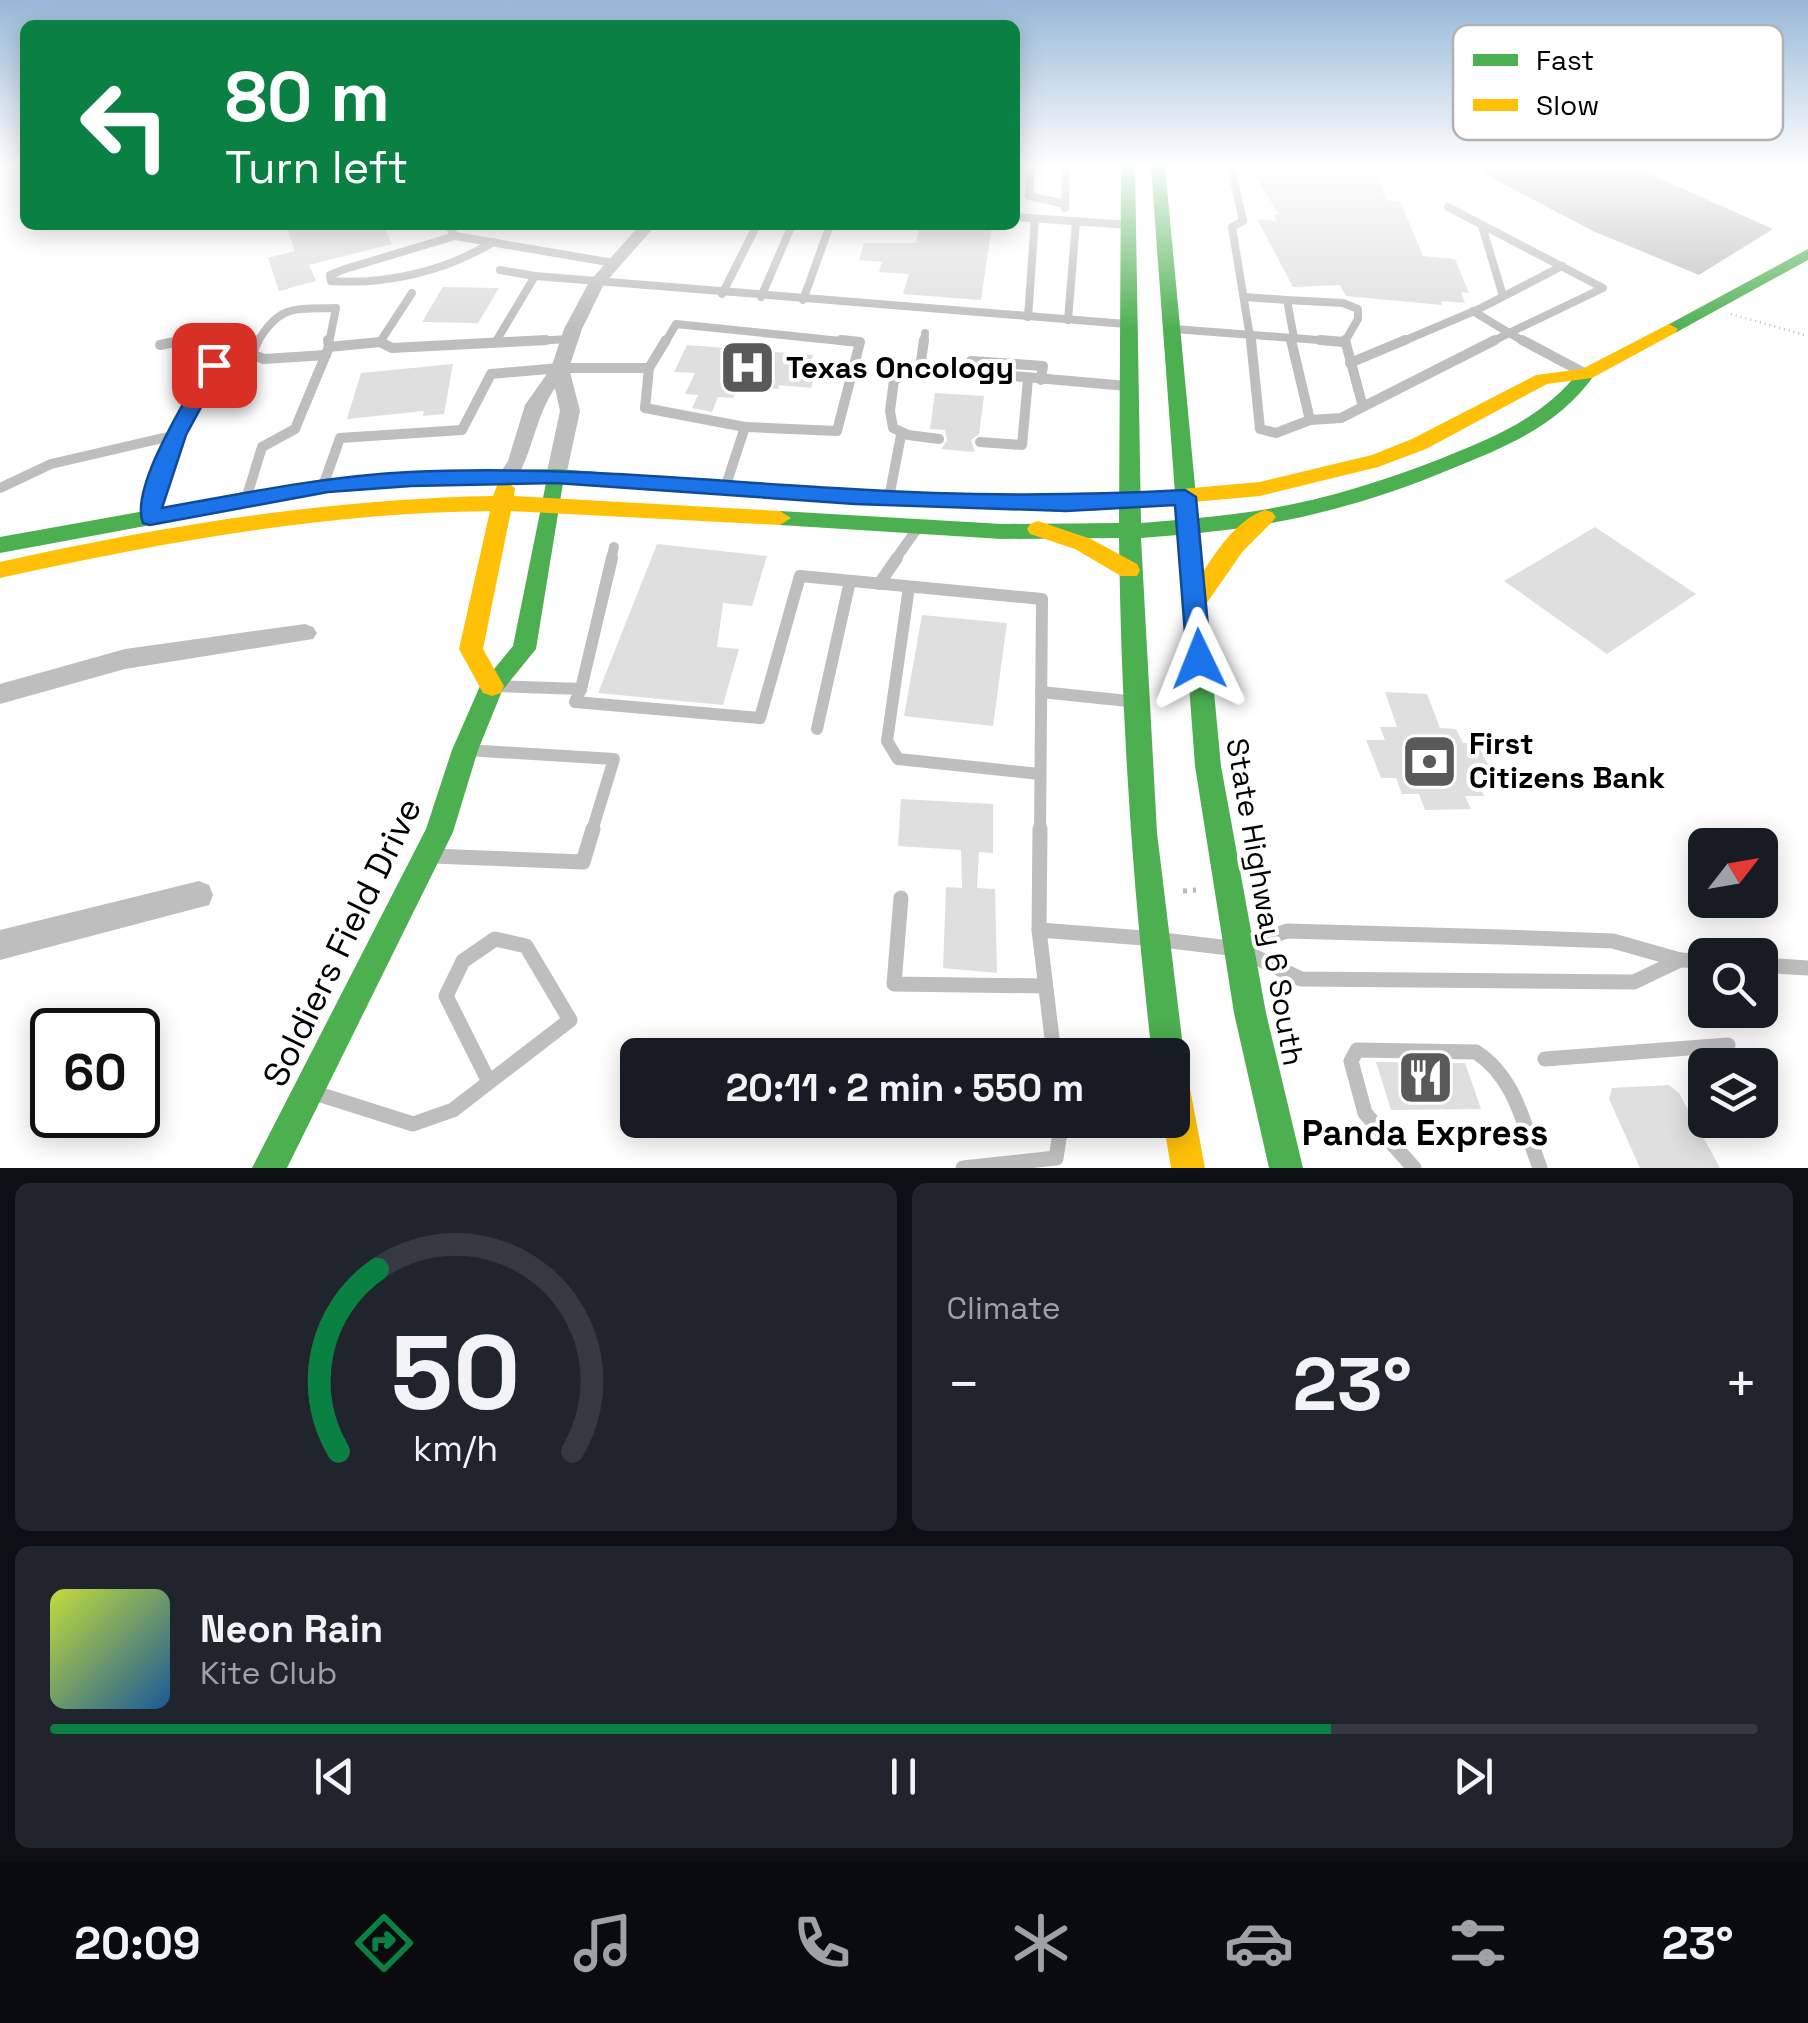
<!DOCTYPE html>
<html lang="en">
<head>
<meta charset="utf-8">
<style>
	:root { --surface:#171b24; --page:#20242c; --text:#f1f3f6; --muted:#9ea1a6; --line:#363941; --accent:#0b8043 }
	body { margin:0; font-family:"Space Grotesk",sans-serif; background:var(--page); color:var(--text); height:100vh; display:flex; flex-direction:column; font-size:38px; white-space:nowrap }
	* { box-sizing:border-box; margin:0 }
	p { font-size:32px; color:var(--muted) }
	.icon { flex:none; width:55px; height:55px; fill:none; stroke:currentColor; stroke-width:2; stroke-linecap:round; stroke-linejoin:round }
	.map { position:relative; height:1168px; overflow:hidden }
	.details { display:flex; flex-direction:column; gap:15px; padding:15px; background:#0d0f14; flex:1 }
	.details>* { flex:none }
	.banner { position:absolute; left:20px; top:20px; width:1000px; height:210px; border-radius:15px; box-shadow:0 5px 25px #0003; background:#0b8043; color:#fff; overflow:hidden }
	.needle { width:65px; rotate:59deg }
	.buttons { position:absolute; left:1688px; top:828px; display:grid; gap:20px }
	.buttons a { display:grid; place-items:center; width:90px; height:90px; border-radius:15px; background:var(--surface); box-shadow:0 5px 25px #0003; font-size:50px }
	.speed { position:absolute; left:30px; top:1008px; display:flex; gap:20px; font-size:50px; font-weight:700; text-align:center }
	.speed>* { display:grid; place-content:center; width:130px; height:130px; border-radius:50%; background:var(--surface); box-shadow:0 5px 25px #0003; line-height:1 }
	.speed .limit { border:5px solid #111; border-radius:15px; background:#fff; color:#111 }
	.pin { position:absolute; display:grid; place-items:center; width:85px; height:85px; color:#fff; margin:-42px; border-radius:20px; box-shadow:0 5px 15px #0006 }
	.me { position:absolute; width:110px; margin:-55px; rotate:358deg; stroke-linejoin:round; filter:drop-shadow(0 0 8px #0008) }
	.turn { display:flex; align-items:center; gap:35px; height:210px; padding:0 40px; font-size:45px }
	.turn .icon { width:130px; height:130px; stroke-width:2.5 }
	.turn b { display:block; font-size:70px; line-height:85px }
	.big { font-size:75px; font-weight:600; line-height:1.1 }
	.details .widget { flex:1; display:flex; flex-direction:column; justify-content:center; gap:15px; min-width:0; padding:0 35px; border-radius:15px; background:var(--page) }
	.details .dial { align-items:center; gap:0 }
	.dial svg { height:260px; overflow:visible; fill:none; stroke:var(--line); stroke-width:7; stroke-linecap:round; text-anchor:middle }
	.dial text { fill:var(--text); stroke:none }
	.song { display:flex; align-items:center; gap:30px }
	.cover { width:120px; height:120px; border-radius:15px; background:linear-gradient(135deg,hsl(70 70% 55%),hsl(210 70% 35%)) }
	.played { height:10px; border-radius:5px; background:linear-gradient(90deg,var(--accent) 75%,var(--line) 75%) }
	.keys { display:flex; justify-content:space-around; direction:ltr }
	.heat { display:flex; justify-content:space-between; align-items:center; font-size:55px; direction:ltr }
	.details .tiles { flex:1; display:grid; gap:15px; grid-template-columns:1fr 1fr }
	.widget:last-child { grid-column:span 2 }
	.trip { position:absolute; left:620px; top:1038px; width:570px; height:100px; border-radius:15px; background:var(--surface); box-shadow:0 5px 25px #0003; font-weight:600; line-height:100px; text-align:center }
	.menu { display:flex; height:160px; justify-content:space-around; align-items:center; background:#090b0e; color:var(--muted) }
	.menu .icon { width:70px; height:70px }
	.menu .active { color:var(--accent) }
	.menu b { font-size:45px; color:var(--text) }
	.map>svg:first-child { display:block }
</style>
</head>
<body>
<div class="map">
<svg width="1808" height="1168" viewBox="0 0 1808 1168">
	<rect width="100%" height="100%" fill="#fff"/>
	<!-- water -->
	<path fill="#bfbfbf" d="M1471 167H1634L1773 229 1699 275 1593 231Z"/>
	<!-- building -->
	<g fill="#dfdfdf">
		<path d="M1250 167H1374L1386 200 1400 201 1423 256 1455 259 1469 293 1461 292 1465 303 1441 301 1442 305 1346 296 1340 285 1293 287 1257 219 1277 221 1274 215H1279Z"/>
		<path d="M286 225H383L392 244 309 265 316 281 279 291 268 258 295 251Z"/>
		<path d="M920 225H992L981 300 903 294 909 274 879 272 882 262 859 260 864 243H916Z"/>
		<path d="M443 287 499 288 478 323 422 322Z"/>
		<path d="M687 345 813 355 810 364 818 365 811 388 779 385 778 389 758 387 756 393 736 391 733 398 718 397 712 412 692 408 698 395 685 394 695 373 674 372Z"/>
		<path d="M453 364 444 414 423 416 424 411 347 419 361 373Z"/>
		<path d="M935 393 984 396 979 434 971 440 975 452 941 449 947 441 945 430 930 429Z"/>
		<path d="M1595 527 1696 594 1607 654 1504 581Z"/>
		<path d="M657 544 767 556 752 606 723 603 717 647 739 649 723 705 598 693Z"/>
		<path d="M922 615 1007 623 993 726 904 716Z"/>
		<path d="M1385 692 1427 694 1440 728 1456 729 1463 743H1477L1496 781H1477L1484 796H1465L1471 809 1425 810 1419 794H1402L1396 778H1381L1366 740H1385L1380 727H1397Z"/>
		<path d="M901 799 993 804V853L979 852 977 888 995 889 997 973 943 968 946 887 962 888 961 850 898 846Z"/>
		<path d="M1376 1062 1465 1063 1481 1109 1391 1110Z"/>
		<path d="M1669 1085 1679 1093 1720 1168H1640L1609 1099 1612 1088Z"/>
	</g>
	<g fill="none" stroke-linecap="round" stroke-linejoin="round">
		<!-- path-far1 -->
		<path stroke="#b9b9b9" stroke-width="2.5" stroke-dasharray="1 4" stroke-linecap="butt" d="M1731 314 1808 336"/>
		<!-- path -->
		<path stroke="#b9b9b9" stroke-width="5" stroke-dasharray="4 6" stroke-linecap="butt" d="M1183 891 1196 890"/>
		<!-- lane-far3 -->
		<g stroke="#bebebe" stroke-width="8">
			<path d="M1031 167 1029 196 1065 204"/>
			<path d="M1231 167 1243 221 1232 227 1251 343"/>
			<path d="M1448 207 1603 288 1509 333 1527 343"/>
			<path d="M1065 208 1066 167"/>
			<path d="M1015 217 1128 225"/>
			<path d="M448 225 455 236 614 263"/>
			<path d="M1482 226 1503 296"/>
			<path d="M455 236 345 269 330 275 331 281C386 285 446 271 493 242"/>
			<path d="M500 270 535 276"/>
			<path d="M722 294 757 225"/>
			<path d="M761 297 792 225"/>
			<path d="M1244 297 1287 300 1294 338"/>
			<path d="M803 300 830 225"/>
			<path d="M1287 300 1343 303 1358 309V319L1344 343"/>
			<path d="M1473 311 1509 333"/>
			<path d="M1028 317 1035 219"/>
			<path d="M1068 320 1076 222"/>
			<path d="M1174 329 1344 342"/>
			<path d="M1290 338 1291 343"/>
			<path d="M380 342 412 293"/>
			<path d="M171 343 234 330 227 343"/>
			<path d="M257 343C279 304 296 309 336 308L329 343"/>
			<path d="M373 343H381"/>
			<path d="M495 343 535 276 1126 324"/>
			<path d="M497 343 569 339"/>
			<path d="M665 343 676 324 860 343"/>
			<path d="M924 343 925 333"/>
			<path d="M1399 343 1479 309 1562 266"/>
			<path d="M1490 343 1509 333"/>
		</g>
		<!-- lane-far2 -->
		<g stroke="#bebebe" stroke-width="10">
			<path d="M258 340 251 354 264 359 326 355"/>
			<path d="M328 340 329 347"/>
			<path d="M1251 340 1260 429 1276 433 1310 420"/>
			<path d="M1291 340 1310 420 1341 418 1495 340"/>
			<path d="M1320 340 1344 342"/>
			<path d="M1345 340 1363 407"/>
			<path d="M1522 340 1586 374"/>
			<path d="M160 345 184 340"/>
			<path d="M1350 363 1405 340"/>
			<path d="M649 368 666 340"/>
			<path d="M920 368 924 340"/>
			<path d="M970 373 971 361 1043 366 1041 380"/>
			<path d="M745 427 837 431 860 342 841 340"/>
			<path d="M176 435 228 340"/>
			<path d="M939 439 908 435 893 428 890 411 894 380 920 368 1127 386"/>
			<path d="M980 442 1022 445 1028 379"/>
			<path d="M323 486 340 438 462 430 491 374 560 368H649L645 408 745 427 725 488"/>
			<path d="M0 488 51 464 176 435 154 493 149 521"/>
			<path d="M889 498 901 435"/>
			<path d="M246 499 262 447 295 429 329 347 380 342 392 348 546 340"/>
			<path d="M611 560 614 547"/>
			<path d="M895 560 919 526"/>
		</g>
		<!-- lane-far1 -->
		<g stroke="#bebebe" stroke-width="12">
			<path d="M879 584 897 558"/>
			<path d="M909 587 887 741 898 759 1040 774"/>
			<path d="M496 686 581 689 612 558"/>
			<path d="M581 689 575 702 760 718 800 576 1042 599 1040 831"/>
			<path d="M1041 692 1128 701"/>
			<path d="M817 729 850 581"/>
			<path d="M466 750 614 759 592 831"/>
		</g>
		<!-- lane -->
		<g stroke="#bebebe" stroke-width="15">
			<path d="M1040 829 1039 930 1054 1055"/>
			<path d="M432 856 583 862 593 829"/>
			<path d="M901 898 894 984 1045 986"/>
			<path d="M1039 930 1144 938"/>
			<path d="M1163 940 1229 948"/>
			<path d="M1248 945 1287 931 1502 937 1613 941 1680 960 1634 982 1301 979 1251 955"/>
			<path d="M1680 960 1705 961"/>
			<path d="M1760 965 1808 968"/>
			<path d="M1545 1059 1728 1045"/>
			<path d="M315 1093 413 1124 453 1110 570 1020 526 946 495 939 463 961 446 996 489 1082"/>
			<path d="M963 1168 1056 1158 1062 1120"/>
			<path d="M1414 1168 1365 1113 1351 1061 1357 1050 1476 1052C1516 1078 1524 1126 1540 1168"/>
		</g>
		<!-- street -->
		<g fill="#bebebe" fill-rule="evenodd">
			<path d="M640 225H656L604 284 582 329 569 368 580 411 566 476 556 483 546 476 560 411 555 388C535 417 533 453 514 483H500L497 478 508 461 525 405 551 368 564 329 589 282Z"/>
			<path d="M305 624 313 627 317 633 313 639 125 669 0 704V684L125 649Z"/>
			<path d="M199 881 209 885 213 895 209 905 0 960V930Z"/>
		</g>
		<!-- fast -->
		<g fill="#4caf50" fill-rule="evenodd">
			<path d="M1121 167H1135L1141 523 1177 520 1151 167H1165L1198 518C1290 510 1360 490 1445 457 1497 436 1545 416 1580 370H1592L1595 374C1559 426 1507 446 1451 469 1370 503 1287 525 1199 533L1221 766 1266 1013 1303 1168H1269L1234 1013 1195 766 1178 535 1141 538 1157 833 1184 1055 1179 1066 1172 1069V1055H1152C1132 883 1121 712 1119 538L1002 539 780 525 769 518 780 511 1002 524 1119 523Z"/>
			<path d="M1808 249V260L1675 333 1669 334 1660 329Z"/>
			<path d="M556 469 855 490 1010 495 1020 502 1010 509 855 504 563 483 536 649 502 691 478 750 453 832 287 1168H252L426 829 452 750 480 686 513 646 546 483 411 486 323 493 0 553V537L323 479 411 472Z"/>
		</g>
		<!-- slow -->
		<g fill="#ffc107" fill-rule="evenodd">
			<path d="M1669 324 1678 329 1675 333 1592 378 1547 384 1426 449 1378 467 1260 496 1091 511 1010 509 1000 502 1010 495 1091 497 1260 482 1372 455 1412 439 1536 375 1582 369Z"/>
			<path d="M505 481 515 488 514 496 780 511 791 518 780 525 511 511 483 649 504 686 501 693 492 696 483 693 459 649 490 511C323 513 162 542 0 578V562C163 526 326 499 493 496L498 483Z"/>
			<path d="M1265 510 1272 512 1276 517 1272 522 1243 551 1204 607H1188L1185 601 1188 595C1207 567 1231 521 1265 510Z"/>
			<path d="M1038 521 1091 539 1137 564 1140 570 1137 576H1121L1075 549 1030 534 1027 529 1030 524Z"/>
			<path d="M1172 1062 1183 1067 1188 1078 1205 1168H1171L1163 1120H1172Z"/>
		</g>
	</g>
	<!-- sky -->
	<linearGradient id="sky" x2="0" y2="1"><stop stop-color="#97b8d8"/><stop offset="0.5" stop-color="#fff"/><stop offset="1" stop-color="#fff" stop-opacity="0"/></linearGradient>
	<rect width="1808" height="331" fill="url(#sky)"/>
	<!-- route -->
	<path fill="#1a73e8" stroke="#114b97" stroke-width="2.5" d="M214 360 224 365 186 435 162 508C245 493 327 476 410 472 558 465 704 481 851 489 962 496 1074 496 1185 490L1196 497 1211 659 1208 666H1190L1187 659 1175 505 1066 511 855 504 556 483 411 486 328 492 150 525 143 523C129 488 188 397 205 365Z"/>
	<!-- icons -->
	<defs>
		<symbol id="hospital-square" viewBox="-11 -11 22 22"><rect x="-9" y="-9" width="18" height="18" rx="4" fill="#595959" stroke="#fff"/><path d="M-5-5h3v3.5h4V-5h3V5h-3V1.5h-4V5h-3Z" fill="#fff"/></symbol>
		<symbol id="bank-square" viewBox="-11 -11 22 22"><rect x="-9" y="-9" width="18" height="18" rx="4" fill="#595959" stroke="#fff"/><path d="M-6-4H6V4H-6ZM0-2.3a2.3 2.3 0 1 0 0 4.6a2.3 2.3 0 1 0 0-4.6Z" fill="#fff"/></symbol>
		<symbol id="restaurant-square" viewBox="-11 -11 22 22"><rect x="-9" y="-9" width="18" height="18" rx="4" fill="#595959" stroke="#fff"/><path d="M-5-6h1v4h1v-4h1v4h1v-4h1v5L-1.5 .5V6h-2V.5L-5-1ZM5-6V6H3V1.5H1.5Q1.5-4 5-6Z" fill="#fff"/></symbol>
	</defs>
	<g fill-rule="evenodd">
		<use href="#hospital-square" x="716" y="336" width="63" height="63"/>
		<use href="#bank-square" x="1398" y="730" width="63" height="63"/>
		<use href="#restaurant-square" x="1394" y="1046" width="63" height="63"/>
	</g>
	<g text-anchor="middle" stroke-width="8" stroke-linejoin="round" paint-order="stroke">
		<!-- poi labels -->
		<g font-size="30" font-weight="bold" fill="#000" stroke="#fff" text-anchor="start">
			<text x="786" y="378">Texas Oncology</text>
			<text x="1469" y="754">First<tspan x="1469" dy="34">Citizens Bank</tspan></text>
		</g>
		<!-- street labels -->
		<g font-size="30" fill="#000" stroke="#fff">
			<text transform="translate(1265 902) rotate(80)" y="10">State Highway 6 South</text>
		</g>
		<!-- near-street labels -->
		<g font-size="35" fill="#000" stroke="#fff">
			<text transform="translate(342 942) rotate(-64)" y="12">Soldiers Field Drive</text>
		</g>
		<!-- near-poi labels -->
		<g font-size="35" font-weight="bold" fill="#000" stroke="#fff">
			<text x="1425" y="1145">Panda Express</text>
		</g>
	</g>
	<!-- legend -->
	<rect x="1453" y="25" width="330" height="115" rx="15" fill="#fff" stroke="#b2b2b2" stroke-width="2.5"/>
	<rect x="1473" y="54" width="45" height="12" fill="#4caf50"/>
	<rect x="1473" y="99" width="45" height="12" fill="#ffc107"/>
	<g font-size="28" fill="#000">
		<text x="1536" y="70">Fast</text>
		<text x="1536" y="115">Slow</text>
	</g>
</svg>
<div class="buttons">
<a><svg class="needle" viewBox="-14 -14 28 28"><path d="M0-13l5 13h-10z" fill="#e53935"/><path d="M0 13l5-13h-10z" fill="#9ea1a6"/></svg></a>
<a><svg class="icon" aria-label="search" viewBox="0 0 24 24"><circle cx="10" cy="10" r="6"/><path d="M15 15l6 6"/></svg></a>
<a><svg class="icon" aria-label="layers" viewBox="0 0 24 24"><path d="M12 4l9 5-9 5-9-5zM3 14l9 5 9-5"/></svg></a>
</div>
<div class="speed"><div class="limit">60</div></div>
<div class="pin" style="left:214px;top:365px;background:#d93025"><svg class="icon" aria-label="arrive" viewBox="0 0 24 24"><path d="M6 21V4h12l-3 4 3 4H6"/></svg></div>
<svg class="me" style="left:1199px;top:659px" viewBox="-20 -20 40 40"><path d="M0-17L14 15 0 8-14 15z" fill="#1a73e8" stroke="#fff" stroke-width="4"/></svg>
<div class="trip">20:11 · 2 min · 550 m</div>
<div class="banner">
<div class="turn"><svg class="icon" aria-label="left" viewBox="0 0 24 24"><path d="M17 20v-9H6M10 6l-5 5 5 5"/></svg><div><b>80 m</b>Turn left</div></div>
</div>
</div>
<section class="details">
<div class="tiles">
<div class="widget dial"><svg viewBox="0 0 100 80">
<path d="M14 69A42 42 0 1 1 86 69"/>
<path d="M14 69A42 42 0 0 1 26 13" stroke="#0b8043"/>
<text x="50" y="56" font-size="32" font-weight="700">50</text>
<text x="50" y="72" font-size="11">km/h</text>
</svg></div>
<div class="widget"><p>Climate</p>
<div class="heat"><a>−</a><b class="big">23°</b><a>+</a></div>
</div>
<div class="widget">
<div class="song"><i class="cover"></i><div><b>Neon Rain</b><p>Kite Club</p></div></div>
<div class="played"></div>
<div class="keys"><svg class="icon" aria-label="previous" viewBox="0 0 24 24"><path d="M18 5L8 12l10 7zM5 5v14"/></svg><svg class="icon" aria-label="pause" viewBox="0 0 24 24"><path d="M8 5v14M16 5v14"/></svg><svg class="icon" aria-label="next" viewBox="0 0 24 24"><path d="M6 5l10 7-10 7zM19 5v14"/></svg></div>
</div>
</div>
</section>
<nav class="menu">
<b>20:09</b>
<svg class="icon active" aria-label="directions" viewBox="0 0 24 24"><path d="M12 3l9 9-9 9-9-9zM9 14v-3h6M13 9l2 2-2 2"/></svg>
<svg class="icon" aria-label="music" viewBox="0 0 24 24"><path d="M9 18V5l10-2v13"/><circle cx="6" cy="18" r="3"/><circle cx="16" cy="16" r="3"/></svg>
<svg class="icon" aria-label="phone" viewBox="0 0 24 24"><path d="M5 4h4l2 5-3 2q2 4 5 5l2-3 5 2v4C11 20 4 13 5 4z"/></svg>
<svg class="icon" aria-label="climate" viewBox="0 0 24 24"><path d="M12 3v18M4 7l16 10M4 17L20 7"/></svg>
<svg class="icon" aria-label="car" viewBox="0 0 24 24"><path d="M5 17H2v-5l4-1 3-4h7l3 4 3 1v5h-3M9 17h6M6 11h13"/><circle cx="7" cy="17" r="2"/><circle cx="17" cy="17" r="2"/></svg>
<svg class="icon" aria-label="filters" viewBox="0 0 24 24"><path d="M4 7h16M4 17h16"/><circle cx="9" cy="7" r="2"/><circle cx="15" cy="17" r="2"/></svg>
<b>23°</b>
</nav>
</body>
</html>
